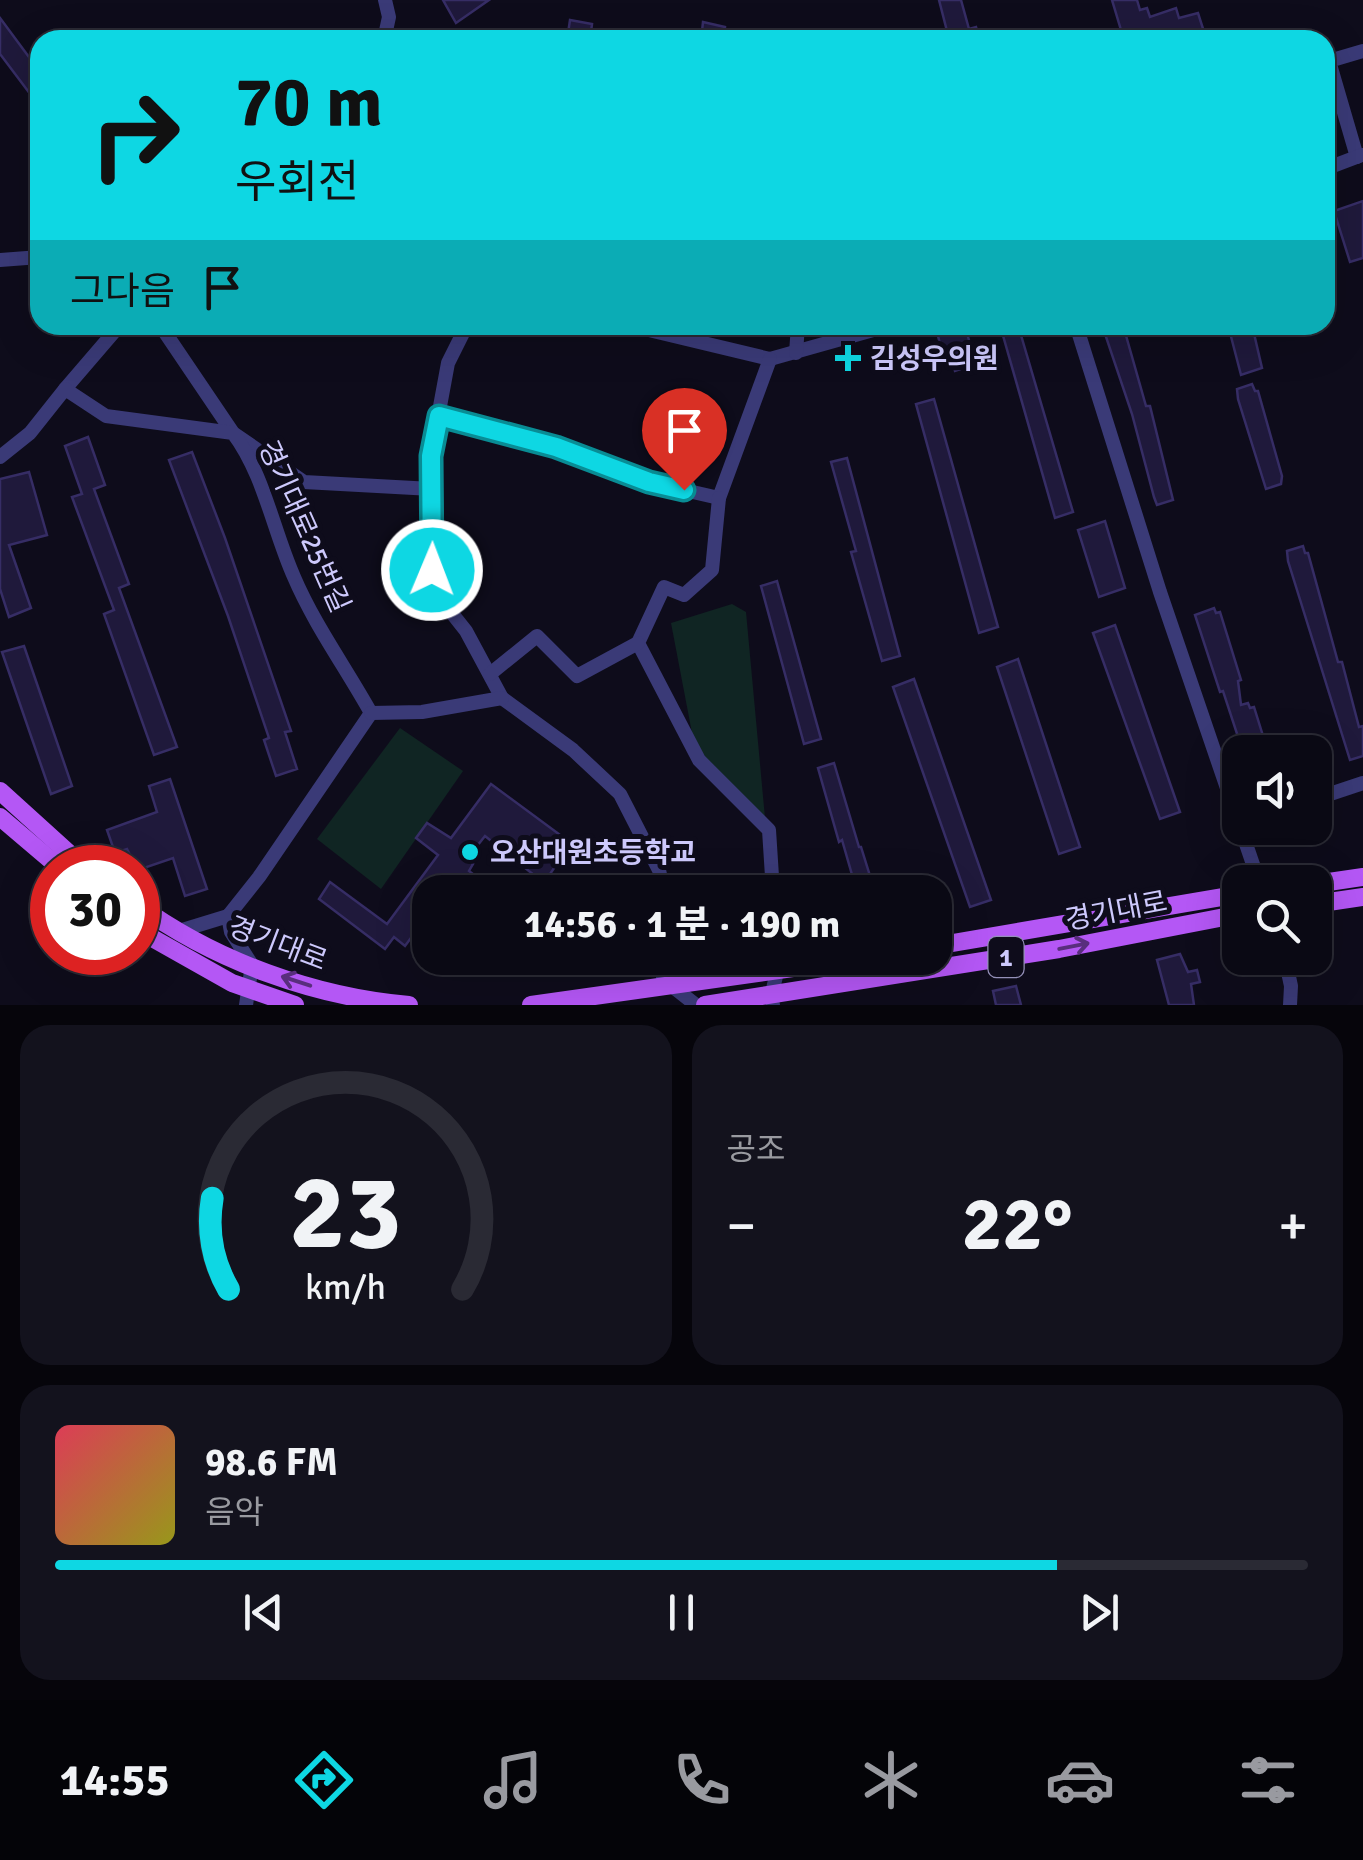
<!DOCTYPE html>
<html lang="ko">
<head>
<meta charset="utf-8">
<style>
	:root { --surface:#0a0914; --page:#13121d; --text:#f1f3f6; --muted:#999aa0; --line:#2a2a34; --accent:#0ed7e3 }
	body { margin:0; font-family:Signika,"Noto Sans KR",sans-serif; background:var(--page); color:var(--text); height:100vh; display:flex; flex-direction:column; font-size:38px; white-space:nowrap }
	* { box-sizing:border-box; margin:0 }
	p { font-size:32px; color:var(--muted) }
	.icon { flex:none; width:55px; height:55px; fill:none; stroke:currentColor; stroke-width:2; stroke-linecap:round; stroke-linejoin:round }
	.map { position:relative; height:1005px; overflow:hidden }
	.side { display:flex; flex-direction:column; gap:20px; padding:20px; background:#06050b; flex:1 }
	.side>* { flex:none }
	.banner { position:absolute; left:30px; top:30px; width:1305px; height:305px; border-radius:30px; box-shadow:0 10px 40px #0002,0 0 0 2px var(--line); background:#0ed7e3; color:#111; overflow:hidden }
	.controls { position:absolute; left:1222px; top:735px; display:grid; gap:20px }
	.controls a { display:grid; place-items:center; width:110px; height:110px; border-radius:20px; background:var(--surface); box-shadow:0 10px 40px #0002,0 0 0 2px var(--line); font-size:50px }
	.speed { position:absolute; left:30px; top:845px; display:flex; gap:20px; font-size:50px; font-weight:700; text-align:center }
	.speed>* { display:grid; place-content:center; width:130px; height:130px; border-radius:50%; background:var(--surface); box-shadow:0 10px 40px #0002,0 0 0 2px var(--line); line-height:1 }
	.speed .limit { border:15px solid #d22; background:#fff; color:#111 }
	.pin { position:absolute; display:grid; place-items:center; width:85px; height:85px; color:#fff; margin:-102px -42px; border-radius:50% 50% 50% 0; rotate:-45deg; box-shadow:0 0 10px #0007 }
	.pin .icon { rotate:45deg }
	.me { position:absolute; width:110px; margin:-55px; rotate:1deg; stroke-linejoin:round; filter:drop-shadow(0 0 8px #0008) }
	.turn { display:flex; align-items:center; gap:35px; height:210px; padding:0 40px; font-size:45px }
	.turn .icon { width:130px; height:130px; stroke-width:2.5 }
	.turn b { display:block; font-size:70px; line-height:85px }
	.then { display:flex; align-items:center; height:95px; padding:0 40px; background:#0003; gap:20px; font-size:38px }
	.big { font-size:75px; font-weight:700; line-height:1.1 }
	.side .widget { flex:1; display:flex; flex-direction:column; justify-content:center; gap:15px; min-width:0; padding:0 35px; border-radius:30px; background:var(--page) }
	.side .dial { align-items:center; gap:0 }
	.dial svg { height:260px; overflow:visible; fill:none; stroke:var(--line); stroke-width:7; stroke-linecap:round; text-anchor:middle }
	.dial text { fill:var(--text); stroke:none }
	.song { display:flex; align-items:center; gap:30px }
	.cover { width:120px; height:120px; border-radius:15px; background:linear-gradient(135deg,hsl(350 70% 55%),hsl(60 70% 35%)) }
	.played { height:10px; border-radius:5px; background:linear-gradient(90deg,var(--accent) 80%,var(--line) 80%) }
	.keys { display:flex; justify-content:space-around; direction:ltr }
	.heat { display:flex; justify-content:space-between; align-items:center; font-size:55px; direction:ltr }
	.side .tiles { flex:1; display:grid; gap:20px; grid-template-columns:1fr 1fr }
	.widget:last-child { grid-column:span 2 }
	.trip { position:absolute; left:412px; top:875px; width:540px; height:100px; border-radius:30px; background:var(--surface); box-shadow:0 10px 40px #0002,0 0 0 2px var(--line); font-weight:700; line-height:100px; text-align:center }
	.menu { display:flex; height:160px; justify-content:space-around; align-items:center; background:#040408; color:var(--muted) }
	.menu .icon { width:70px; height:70px }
	.menu .active { color:var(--accent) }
	.menu b { font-size:45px; color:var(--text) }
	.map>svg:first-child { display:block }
</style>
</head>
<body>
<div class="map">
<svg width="1363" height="1005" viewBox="0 0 1363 1005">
	<rect width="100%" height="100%" fill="#0e0c1b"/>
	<!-- green -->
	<g fill="#102523">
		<path d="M732 604 746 612 765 818 706 762 692 733 671 623Z"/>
		<path d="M400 728 463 771 381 889 317 839Z"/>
	</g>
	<!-- building -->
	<g fill="#1f193b" stroke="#362d65" stroke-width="2.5">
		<path d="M443 0H489L456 23Z"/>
		<path d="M939 0H961L969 29 976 27 980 40H942V36L948 35Z"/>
		<path d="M1112 0H1137L1140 10 1147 8 1150 17 1176 8 1179 18 1198 13 1205 35 1188 40H1124Z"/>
		<path d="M0 18 40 72V107L0 54Z"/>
		<path d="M570 20 592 24 590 40H567Z"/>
		<path d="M703 22 725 27 724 40H701Z"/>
		<path d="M1363 201V258L1350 262 1334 211Z"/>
		<path d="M1000 325H1018L1073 512 1055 518Z"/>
		<path d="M1102 325H1123L1146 406H1150L1173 500 1157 505 1154 497 1132 414Z"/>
		<path d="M1228 325H1252L1262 368 1241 375Z"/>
		<path d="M965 327 972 350 967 352 970 366 955 371 952 361 945 363 938 336Z"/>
		<path d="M1252 384 1255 391H1258L1282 476 1281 484 1266 489 1238 399 1237 389Z"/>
		<path d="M934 399 998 627 979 633 916 404Z"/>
		<path d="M88 437 105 485 94 489 129 584 119 588 177 747 154 755 104 614 114 610 72 497 82 494 65 446Z"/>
		<path d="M192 452 225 538 291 731 285 732 297 769 276 776 264 740 269 738 228 616 169 460Z"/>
		<path d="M847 458 900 656 882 661 851 552 856 551 831 462Z"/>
		<path d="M29 472 47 535 9 545 31 608 9 617 0 589V479Z"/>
		<path d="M1105 521 1125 588 1099 597 1078 530Z"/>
		<path d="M1303 546 1305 553H1308L1338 662H1342L1359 727 1363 726V756L1350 760 1288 561 1287 551Z"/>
		<path d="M777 581 821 739 804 744 761 586Z"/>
		<path d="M1214 608 1216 613 1220 612 1241 680 1238 681 1241 705 1248 703 1250 708 1254 707 1268 752H1243L1223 691 1220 692 1195 615Z"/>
		<path d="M1115 625 1180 812 1160 819 1093 633Z"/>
		<path d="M24 646 72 786 51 794 2 652Z"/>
		<path d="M1018 659 1080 847 1059 854 997 667Z"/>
		<path d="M914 679 991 900 970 907 893 687Z"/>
		<path d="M834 763 859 847H861L875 892H857L842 840 839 842 818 768Z"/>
		<path d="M170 779 207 889 185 896 173 858 138 870 127 849 115 853 107 830 157 812 149 786Z"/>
		<path d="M491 784 571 843 544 883 485 836 466 860 473 864 469 871 496 892H430V912L405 946 394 937 385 949 319 899 330 882 387 924 438 855 416 838 427 823 451 838Z"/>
		<path d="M1180 954 1188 972 1197 970 1200 982 1191 984 1194 1005H1169L1157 960Z"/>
		<path d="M1016 986 1021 1005H996L993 991Z"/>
	</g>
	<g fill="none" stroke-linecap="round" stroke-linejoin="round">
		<!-- minor -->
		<g stroke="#3a3a77" stroke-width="14">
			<path d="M384 40 389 17 385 0"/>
			<path d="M1357 157 1329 61 1363 51"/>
			<path d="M1325 169 1362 155"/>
			<path d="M0 260 40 257"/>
			<path d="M160 325 233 433 304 482 432 489"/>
			<path d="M467 325 448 363 431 455V570L443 602 466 631 502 698 573 750 620 794 659 870 664 892"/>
			<path d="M628 325 770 359 891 325"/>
			<path d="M1076 325 1160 592 1259 882"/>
			<path d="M796 353 798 325"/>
			<path d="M65 389 120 325"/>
			<path d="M439 416 556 447 649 482 719 498 770 359"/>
			<path d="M0 457 30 433 65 389 106 416 233 433C264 474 273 530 294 577 314 624 346 668 371 713L259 877 228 916"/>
			<path d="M719 498 712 570 684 595 664 587 638 643 699 760 769 830 773 892"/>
			<path d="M490 674 537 636 577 676 638 643"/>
			<path d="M371 713 422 712 502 698"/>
			<path d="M1315 799 1363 783"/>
			<path d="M228 916 231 932 252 965 246 1005"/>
			<path d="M179 931 228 916"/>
			<path d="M664 958 663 979 696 1005"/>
			<path d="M1285 958 1291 986 1290 1005"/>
			<path d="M773 1005C769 988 780 975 778 958"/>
		</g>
		<!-- major -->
		<g stroke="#b457f5" stroke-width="18">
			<path d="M0 791 85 868"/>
			<path d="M0 817 60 868"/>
			<path d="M1315 884 1363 877"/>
			<path d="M1315 904 1363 897"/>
			<path d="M138 905C215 961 315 997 409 1005"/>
			<path d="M138 930 232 983 295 1005"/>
			<path d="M935 946 1240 894"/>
			<path d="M531 1005 864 958"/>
			<path d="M705 1005 1059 949 1240 914"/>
		</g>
	</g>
	<!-- one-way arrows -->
	<defs><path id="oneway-shaft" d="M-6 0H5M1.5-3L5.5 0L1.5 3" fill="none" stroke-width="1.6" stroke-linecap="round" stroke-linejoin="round" transform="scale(2.5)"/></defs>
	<g stroke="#592e7d">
		<use href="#oneway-shaft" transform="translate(1074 946) rotate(-11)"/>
		<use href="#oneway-shaft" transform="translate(296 981) rotate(-162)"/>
	</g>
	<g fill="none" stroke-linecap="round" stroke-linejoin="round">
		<defs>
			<path id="route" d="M432 570 431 456 439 416 556 447 649 482 684 490"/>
		</defs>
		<!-- route casing -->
		<use href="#route" stroke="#098c94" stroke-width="25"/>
		<!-- route -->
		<use href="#route" stroke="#0ed7e3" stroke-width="18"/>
	</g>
	<!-- markers -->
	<g fill="#0ed7e3" stroke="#0e0c1b" stroke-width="4">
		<path d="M843 343h10v10h10v10h-10v10h-10v-10h-10v-10h10z"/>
		<circle cx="470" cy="852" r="10"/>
	</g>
	<g text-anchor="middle" stroke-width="10" stroke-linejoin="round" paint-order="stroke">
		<!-- shield labels -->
		<rect fill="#0e0c1b" stroke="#9490b8" stroke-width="2.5" x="988.5" y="937" width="35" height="40" rx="8"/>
		<g font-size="25" font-weight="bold" fill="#cdc9fc">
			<text x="1006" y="966">1</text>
		</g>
		<!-- poi labels -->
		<g font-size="28" font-weight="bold" fill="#cdc9fc" stroke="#0e0c1b" text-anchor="start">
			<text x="870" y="368">김성우의원</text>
			<text x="490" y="862">오산대원초등학교</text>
		</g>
		<!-- street labels -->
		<g font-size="28" fill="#cdc9fc" stroke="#0e0c1b">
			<text transform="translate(305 526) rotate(66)" y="10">경기대로25번길</text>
			<text transform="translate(1116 910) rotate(-11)" y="10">경기대로</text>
			<text transform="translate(278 943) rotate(21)" y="10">경기대로</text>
		</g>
	</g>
</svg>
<div class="controls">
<a><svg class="icon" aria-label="sound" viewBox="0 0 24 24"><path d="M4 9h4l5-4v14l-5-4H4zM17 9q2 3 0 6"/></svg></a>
<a><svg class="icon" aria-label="search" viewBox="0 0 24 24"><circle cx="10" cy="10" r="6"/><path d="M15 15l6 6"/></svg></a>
</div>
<div class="speed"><div class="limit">30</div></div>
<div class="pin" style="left:684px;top:490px;background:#d93025"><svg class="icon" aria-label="arrive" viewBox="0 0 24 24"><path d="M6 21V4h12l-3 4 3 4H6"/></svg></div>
<svg class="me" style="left:432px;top:570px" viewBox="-20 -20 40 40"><circle r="17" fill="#0ed7e3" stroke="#fff" stroke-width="3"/><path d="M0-11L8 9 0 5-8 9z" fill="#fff"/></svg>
<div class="trip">14:56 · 1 분 · 190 m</div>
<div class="banner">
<div class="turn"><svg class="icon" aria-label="right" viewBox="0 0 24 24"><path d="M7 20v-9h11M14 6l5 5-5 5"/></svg><div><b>70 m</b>우회전</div></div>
<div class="then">그다음<svg class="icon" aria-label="arrive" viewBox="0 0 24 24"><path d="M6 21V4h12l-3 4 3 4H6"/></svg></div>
</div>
</div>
<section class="side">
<div class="tiles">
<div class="widget dial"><svg viewBox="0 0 100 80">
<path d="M14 69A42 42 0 1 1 86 69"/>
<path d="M14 69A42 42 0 0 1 9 41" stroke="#0ed7e3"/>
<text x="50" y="56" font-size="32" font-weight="700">23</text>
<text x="50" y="72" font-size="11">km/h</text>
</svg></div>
<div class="widget"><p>공조</p>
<div class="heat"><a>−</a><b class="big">22°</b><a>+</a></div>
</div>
<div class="widget">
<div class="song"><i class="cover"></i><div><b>98.6 FM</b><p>음악</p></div></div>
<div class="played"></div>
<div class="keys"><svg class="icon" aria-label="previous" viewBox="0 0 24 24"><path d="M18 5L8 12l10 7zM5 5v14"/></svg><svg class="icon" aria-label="pause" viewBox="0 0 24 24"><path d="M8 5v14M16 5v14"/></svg><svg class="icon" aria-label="next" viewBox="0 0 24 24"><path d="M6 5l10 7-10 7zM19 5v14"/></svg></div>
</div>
</div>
</section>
<nav class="menu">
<b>14:55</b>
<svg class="icon active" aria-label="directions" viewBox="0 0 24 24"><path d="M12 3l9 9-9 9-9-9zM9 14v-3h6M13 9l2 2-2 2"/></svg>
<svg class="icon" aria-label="music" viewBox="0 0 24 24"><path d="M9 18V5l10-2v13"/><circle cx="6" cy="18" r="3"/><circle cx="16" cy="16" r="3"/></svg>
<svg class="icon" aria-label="phone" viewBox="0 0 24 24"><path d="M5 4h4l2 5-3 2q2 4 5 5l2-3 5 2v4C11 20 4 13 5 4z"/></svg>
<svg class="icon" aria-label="climate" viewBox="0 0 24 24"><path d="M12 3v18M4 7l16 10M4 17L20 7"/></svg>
<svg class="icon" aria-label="car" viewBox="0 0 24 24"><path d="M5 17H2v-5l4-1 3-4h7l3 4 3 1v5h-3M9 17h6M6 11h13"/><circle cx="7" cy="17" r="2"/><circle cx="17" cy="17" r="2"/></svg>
<svg class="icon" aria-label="filters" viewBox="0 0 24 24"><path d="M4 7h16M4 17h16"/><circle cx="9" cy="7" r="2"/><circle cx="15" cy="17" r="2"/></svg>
</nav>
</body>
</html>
